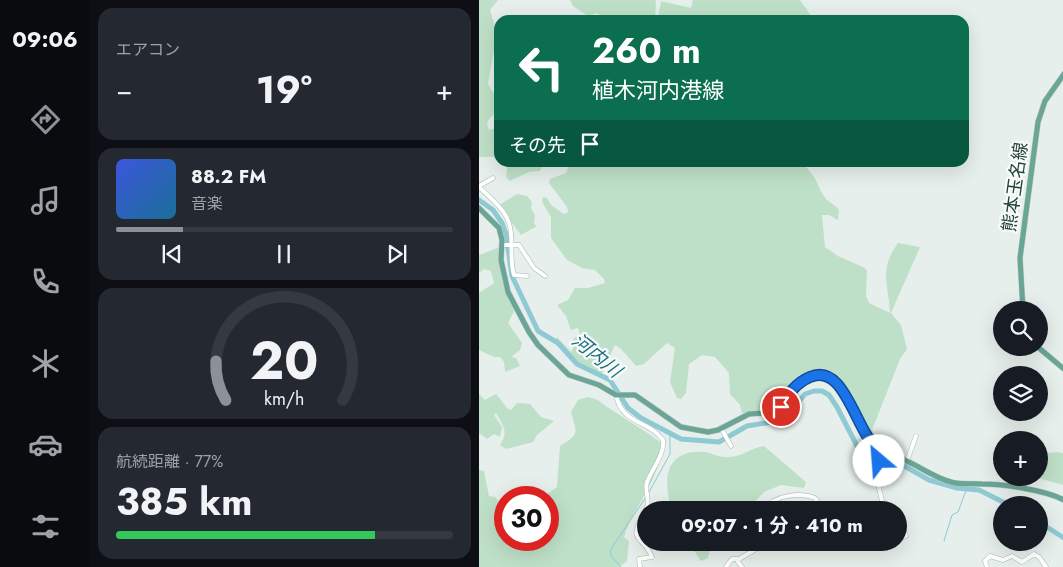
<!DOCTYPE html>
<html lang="ja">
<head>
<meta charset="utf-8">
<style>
	:root { --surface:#171b24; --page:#242831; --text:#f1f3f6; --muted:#9ea1a6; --line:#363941; --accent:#8c9099 }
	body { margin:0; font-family:Jost,"Noto Sans JP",sans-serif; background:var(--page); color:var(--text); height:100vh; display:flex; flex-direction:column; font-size:19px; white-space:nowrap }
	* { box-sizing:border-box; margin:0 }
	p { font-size:16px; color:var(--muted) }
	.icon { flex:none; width:28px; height:28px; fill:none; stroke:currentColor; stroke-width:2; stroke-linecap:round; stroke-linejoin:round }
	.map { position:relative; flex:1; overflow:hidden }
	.drawer { display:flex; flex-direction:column; gap:8px; padding:8px; background:#0d0f14; width:389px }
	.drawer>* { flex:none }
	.top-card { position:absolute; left:15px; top:15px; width:475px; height:152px; border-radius:15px; box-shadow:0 5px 20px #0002; background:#0b6e4f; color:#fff; overflow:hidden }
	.tools { position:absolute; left:514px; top:301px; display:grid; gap:10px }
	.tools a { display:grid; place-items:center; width:55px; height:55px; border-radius:50%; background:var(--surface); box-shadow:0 5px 20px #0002; font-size:25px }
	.speed { position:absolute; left:15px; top:486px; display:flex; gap:10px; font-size:25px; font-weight:700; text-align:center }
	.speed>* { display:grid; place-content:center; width:65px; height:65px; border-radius:50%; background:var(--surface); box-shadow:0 5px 20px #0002; line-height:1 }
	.speed .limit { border:8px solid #d22; background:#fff; color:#111 }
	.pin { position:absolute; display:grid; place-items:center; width:42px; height:42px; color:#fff; margin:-21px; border:2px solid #fff; border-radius:50%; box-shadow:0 1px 5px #0007 }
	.me { position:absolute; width:55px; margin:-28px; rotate:333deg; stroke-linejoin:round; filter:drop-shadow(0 0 4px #0008) }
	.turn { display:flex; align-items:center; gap:18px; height:105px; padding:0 15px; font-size:22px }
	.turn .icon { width:65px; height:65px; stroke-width:2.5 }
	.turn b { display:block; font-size:35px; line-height:42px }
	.then { display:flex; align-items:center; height:48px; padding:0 15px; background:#0003; gap:10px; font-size:19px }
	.big { font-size:38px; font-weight:700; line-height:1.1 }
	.drawer .tile { flex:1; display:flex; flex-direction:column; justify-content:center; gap:8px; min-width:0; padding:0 18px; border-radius:15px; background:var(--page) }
	.drawer .dial { align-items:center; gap:0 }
	.dial svg { height:130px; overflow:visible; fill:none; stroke:var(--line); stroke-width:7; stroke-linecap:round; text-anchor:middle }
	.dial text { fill:var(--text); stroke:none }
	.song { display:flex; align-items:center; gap:15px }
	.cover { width:60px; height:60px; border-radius:8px; background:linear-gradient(135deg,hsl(230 70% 55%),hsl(200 70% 35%)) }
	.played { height:5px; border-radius:2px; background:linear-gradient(90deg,var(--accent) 20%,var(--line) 20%) }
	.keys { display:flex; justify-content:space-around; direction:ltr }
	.heat { display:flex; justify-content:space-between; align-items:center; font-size:28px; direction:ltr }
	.charge { height:8px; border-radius:4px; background:linear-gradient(90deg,#34c759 77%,var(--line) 0) }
	.trip { position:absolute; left:158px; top:501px; width:270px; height:50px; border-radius:25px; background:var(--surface); box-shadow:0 5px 20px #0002; font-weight:700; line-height:50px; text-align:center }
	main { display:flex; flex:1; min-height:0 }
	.tabs { display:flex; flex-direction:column; width:90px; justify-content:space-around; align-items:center; background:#090b0e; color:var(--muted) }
	.tabs .icon { width:35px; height:35px }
	.tabs .on { color:var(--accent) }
	.tabs b { font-size:22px; color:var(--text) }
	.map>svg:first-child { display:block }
</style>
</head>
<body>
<main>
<nav class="tabs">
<b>09:06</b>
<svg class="icon on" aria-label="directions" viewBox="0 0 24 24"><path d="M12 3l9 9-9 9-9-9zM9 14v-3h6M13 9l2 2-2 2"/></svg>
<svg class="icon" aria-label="music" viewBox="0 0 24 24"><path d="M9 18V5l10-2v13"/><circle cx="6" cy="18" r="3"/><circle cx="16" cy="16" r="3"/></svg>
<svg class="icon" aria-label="phone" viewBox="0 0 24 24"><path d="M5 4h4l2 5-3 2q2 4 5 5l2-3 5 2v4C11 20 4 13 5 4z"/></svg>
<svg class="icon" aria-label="climate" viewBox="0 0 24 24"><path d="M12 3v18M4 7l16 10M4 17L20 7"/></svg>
<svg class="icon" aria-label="car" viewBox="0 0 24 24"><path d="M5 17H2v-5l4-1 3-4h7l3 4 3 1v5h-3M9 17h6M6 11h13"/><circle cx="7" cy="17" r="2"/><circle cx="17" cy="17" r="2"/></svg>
<svg class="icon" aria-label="filters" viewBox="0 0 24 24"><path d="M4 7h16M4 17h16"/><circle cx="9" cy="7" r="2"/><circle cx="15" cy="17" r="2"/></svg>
</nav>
<section class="drawer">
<div class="tile"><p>エアコン</p>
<div class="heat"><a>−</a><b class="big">19°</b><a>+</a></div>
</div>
<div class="tile">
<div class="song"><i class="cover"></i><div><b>88.2 FM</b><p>音楽</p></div></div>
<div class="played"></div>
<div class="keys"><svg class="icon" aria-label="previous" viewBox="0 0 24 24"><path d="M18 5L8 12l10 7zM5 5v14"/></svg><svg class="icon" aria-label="pause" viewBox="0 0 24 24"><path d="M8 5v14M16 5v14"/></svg><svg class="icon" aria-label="next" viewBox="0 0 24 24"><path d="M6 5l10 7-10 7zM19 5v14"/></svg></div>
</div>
<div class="tile dial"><svg viewBox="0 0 100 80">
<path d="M14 69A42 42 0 1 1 86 69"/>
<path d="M14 69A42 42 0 0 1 8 45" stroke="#8c9099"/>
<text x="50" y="56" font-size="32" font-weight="700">20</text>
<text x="50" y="72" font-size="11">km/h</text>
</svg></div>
<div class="tile"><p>航続距離 · 77%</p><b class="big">385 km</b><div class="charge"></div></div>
</section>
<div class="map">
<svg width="585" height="567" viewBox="0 0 585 567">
	<rect width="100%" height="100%" fill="#e6efeb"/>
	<!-- green -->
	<g fill="#bfe0c8">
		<path d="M0 0H19L11 10 18 34 9 83C12 93 23 98 18 110 16 115 10 117 8 123L10 130 20 127V159L17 157H0Z"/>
		<path d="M91 0H177L176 20H127L118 13 109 16 94 6Z"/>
		<path d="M214 0H321L335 20H179L182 1 212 8Z"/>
		<path d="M23 163H64L61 171 50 172 31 181 27 177 28 168Z"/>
		<path d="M91 163H329L327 167C340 180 339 190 348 200 352 204 357 205 360 210L359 220 350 215H343L346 247 359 256 386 268 388 271 387 296 390 303 411 313C410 284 399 271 419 243L441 247 412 313 422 325 428 349 421 359 393 430 397 438 391 442 363 385 351 372 333 371 314 384 300 406 292 410 263 413 261 405 251 394 250 373 236 357 223 355 210 364 207 393 202 399 198 398 191 382 196 348 188 343 165 364 157 366 142 349 136 345 122 375C102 372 87 356 77 340L78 337 92 352 96 344 94 339 101 334 99 328 92 330 87 316 78 305 89 300 96 288H109L126 283 125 279 116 270 103 268 88 260 72 238V217L63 202 64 197 68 198 72 205 85 214 89 212 88 207 70 183 71 179 87 173Z"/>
		<path d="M38 194 48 196 53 202 52 208 56 215 55 224 58 226 42 235 20 205Z"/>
		<path d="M21 247 23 280 35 311 29 323 43 343 41 350 32 357 37 358 41 366 26 372 25 362 21 357H15L0 350V293L15 283 12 271 5 269 0 273V255Z"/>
		<path d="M0 394 6 400 17 394 29 409 32 410 38 403 51 404 62 417 75 421 58 435 54 442 27 449 21 445C30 432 24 425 17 413L15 415 23 427 21 437 15 434 8 439 0 433Z"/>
		<path d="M108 397C123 400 120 402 131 409 148 420 165 430 181 442 187 473 153 507 145 537L150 541 148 561 140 567H0V470L5 471 10 496 16 497 26 509V540H69V498L64 497 78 487 81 446C101 434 98 433 92 412L99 400Z"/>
		<path d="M285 446 327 482 325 488 302 485 285 492 268 510H261L250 505 247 510H193C183 479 186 449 226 452 233 453 239 457 245 457 260 459 271 448 285 446Z"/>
		<path d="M578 452 584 453V485L559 478 560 454Z"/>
		<path d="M210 543H232L229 558 222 561Z"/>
	</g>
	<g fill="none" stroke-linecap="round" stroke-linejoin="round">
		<!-- stream -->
		<g stroke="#8ec9d4" stroke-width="1">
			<path d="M169 494 191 454V433"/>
			<path d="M465 541 473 515 479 512 488 488"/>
			<path d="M142 567 132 556V549L167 497"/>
		</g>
		<!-- river -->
		<g stroke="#8ec9d4" stroke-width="5">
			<path d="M0 200 14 210 23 223 27 234 33 276 59 331 79 343 98 364 131 380 149 408 162 418 202 439 240 442 268 426 300 421 308 416 326 394 335 391H343L350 395 358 407 379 448 387 455 422 464 450 480 478 488 500 490 530 505"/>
			<path d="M560 522 585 538"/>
		</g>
		<defs>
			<g id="minor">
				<path d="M0 186 14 178"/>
				<path d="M0 187C9 196 21 205 27 216 37 234 29 257 35 275L48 276"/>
				<path d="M22 245H40L55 268 66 276"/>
				<path d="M137 395C143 425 170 420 184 440 186 454 173 469 168 482 165 491 172 502 167 510"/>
				<path d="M242 428 252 446"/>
				<path d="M403 452 398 479 405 510"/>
				<path d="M428 461 437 436"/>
				<path d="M285 510C294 495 321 492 336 498L345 510"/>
				<path d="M419 528 424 530 427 536 419 539"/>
				<path d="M161 567 160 559 173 557C164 534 147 544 166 512"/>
				<path d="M247 567 253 559H260"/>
				<path d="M263 567 259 562 260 559 289 542"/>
				<path d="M508 567 506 561 511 556 524 560 533 556 543 562 555 554 560 557 567 567"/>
			</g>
			<g id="major">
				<path d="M0 208 20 228 23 240 22 260 29 292 50 332 59 345 90 375 120 385 137 395H156L202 427 229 432 239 430 270 414 297 412C312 401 317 372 341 374 376 377 374 440 403 452 411 455 420 456 428 461 443 468 456 478 472 482 482 485 493 483 503 484 524 484 566 490 585 500"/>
				<path d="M544 310 541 258 559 122 566 101 585 74"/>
				<path d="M560 348 585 369"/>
			</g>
		</defs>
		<!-- minor casing -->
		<use href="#minor" stroke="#a8b8b2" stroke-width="5"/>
		<!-- major casing -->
		<use href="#major" stroke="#c2cac8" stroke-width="6"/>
		<!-- minor -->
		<use href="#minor" stroke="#fff" stroke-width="4"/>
		<!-- major -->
		<use href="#major" stroke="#6aa596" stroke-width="5"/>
	</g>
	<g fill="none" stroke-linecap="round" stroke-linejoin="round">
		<defs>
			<path id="route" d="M302 407C310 393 317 383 331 377 368 361 377 439 403 452L400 461"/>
		</defs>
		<!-- route casing -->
		<use href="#route" stroke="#114b97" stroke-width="12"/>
		<!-- route -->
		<use href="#route" stroke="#1a73e8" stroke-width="9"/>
	</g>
	<g text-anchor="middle" stroke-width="4.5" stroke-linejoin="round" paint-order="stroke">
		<!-- street labels -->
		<g font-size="18" fill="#24423a" stroke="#f7fbf9">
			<text transform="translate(536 187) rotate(-82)" y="6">熊本玉名線</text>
		</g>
		<!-- water labels -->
		<g font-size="19" font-style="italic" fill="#1c6f80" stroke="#f7fbf9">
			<text transform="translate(118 355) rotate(39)" y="7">河内川</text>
		</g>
	</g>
</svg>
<div class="tools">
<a><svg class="icon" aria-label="search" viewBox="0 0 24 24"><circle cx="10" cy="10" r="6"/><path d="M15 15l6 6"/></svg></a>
<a><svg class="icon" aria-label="layers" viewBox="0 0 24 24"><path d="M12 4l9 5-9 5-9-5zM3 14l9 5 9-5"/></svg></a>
<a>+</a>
<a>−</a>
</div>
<div class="speed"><div class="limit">30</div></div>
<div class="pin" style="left:302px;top:407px;background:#d93025"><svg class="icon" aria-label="arrive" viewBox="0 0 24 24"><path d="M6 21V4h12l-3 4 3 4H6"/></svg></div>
<svg class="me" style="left:400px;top:461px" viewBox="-20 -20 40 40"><circle r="19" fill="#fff"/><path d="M0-13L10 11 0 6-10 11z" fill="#1a73e8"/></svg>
<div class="trip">09:07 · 1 分 · 410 m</div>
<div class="top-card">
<div class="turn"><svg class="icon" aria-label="left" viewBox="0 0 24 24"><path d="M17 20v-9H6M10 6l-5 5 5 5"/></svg><div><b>260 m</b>植木河内港線</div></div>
<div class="then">その先<svg class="icon" aria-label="arrive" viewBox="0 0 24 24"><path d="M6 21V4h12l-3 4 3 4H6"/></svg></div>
</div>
</div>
</main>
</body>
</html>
